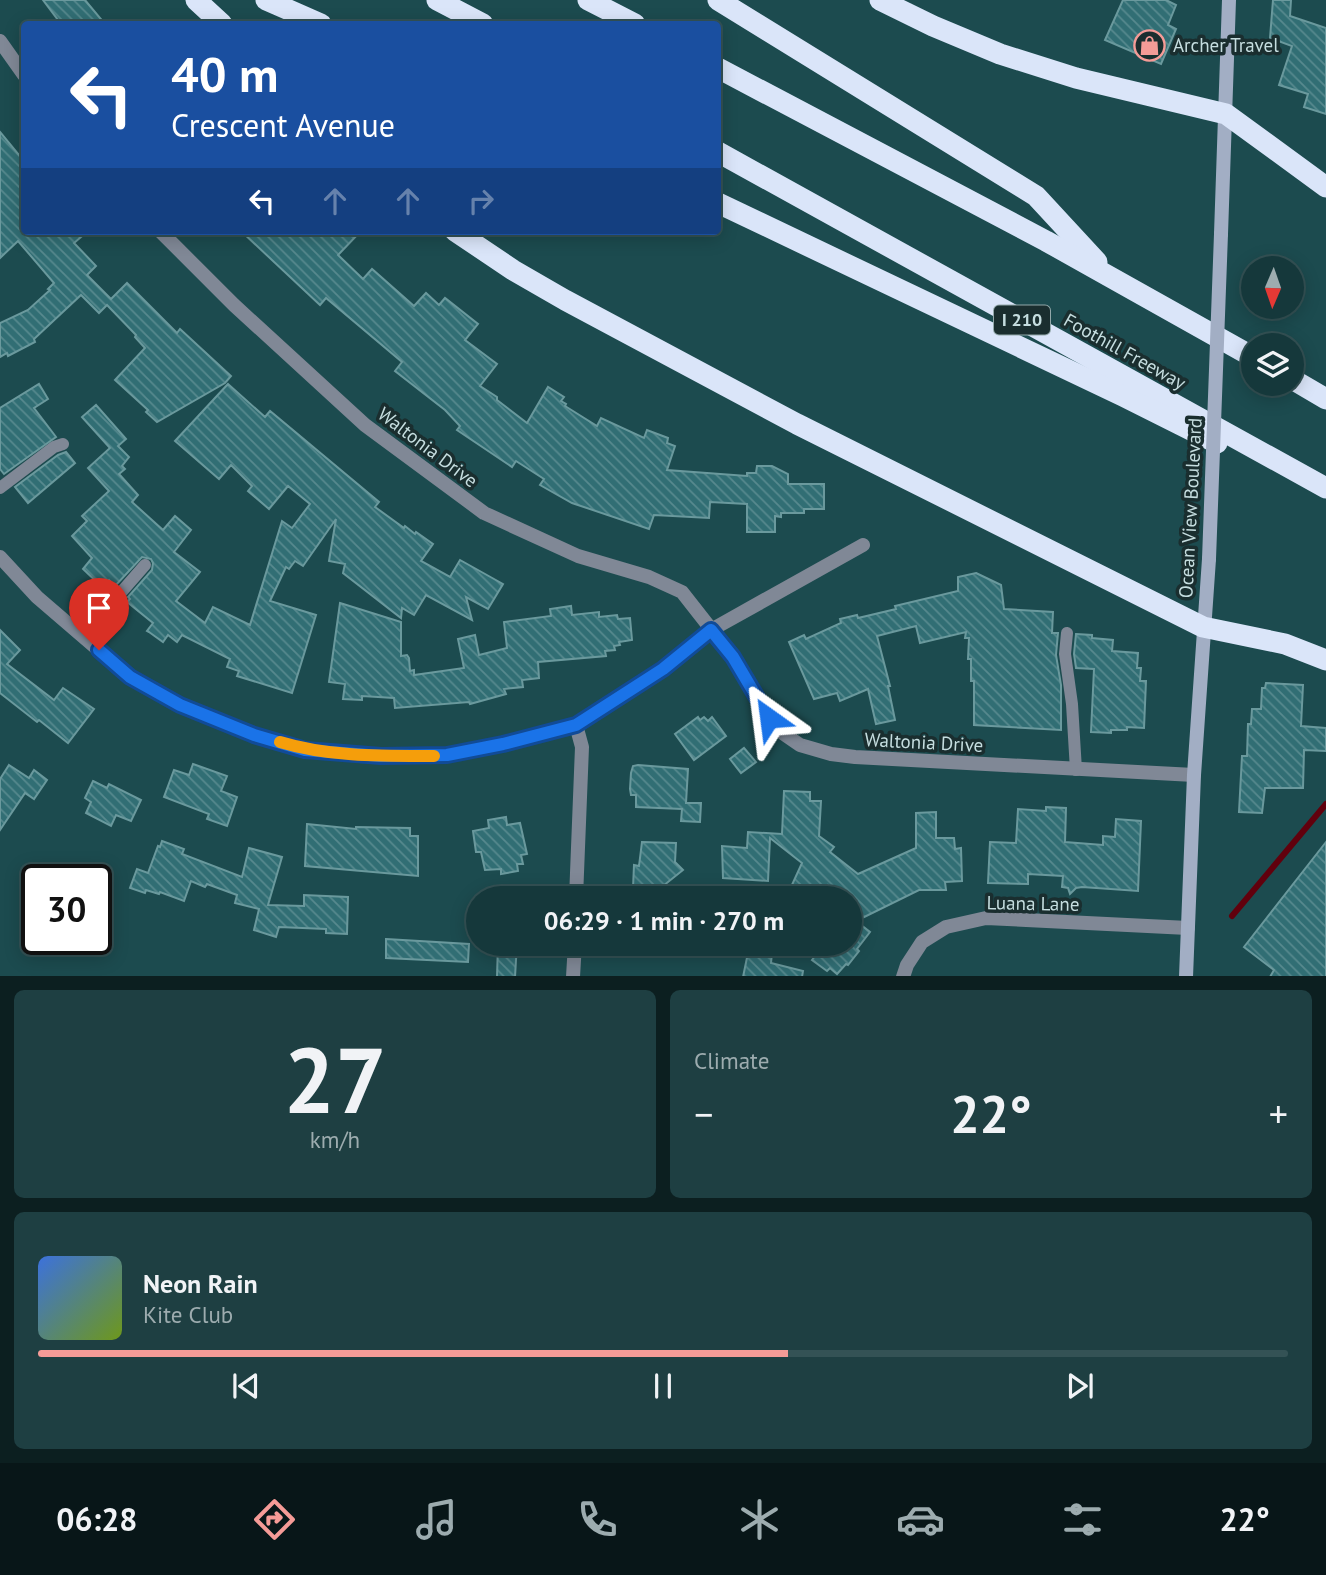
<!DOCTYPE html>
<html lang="en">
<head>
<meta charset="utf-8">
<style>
	:root { --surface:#15383b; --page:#1e3f42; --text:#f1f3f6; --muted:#9dacaf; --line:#345255; --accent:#f59b97 }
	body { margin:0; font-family:"PT Sans",sans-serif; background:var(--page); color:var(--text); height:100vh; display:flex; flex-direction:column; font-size:26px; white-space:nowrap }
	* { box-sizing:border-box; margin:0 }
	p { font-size:23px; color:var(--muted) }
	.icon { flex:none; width:38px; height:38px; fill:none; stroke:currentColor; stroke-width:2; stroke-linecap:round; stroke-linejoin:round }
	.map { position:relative; height:976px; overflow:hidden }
	.sheet { display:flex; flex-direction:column; gap:14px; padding:14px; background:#0c1f20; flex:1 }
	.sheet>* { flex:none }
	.top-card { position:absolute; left:21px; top:21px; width:700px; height:214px; border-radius:7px; box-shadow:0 4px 18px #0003,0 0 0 2px var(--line); background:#1a4fa0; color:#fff; overflow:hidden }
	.needle { width:46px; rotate:182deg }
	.buttons { position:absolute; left:1241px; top:256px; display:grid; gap:14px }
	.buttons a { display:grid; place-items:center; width:63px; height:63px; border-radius:50%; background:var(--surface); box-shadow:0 4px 18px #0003,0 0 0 2px var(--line); font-size:35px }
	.speed { position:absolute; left:21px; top:864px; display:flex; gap:14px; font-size:35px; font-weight:700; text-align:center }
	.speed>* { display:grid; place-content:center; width:91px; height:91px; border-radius:50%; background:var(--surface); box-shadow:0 4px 18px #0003,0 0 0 2px var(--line); line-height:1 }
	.speed .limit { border:4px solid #111; border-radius:10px; background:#fff; color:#111 }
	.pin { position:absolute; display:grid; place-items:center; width:60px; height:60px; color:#fff; margin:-72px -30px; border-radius:50% 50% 50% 0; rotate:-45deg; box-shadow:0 0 7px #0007 }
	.pin .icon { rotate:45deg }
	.me { position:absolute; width:77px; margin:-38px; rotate:329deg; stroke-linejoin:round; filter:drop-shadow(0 0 5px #0008) }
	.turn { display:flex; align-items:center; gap:24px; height:147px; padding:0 35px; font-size:32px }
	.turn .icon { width:91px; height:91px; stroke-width:2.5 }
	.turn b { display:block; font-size:49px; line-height:60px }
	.lanes { display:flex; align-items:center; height:66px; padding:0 35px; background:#0003; justify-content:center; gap:35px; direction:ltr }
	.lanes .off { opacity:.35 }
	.big { font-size:52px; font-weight:600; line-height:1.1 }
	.sheet .widget { flex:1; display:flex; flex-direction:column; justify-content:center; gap:10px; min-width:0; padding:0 24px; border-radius:10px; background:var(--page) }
	.sheet .dial { align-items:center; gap:0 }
	.dial b { font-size:91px; line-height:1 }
	.song { display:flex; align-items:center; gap:21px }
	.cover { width:84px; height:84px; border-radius:10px; background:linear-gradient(135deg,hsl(220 70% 55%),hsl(80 70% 35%)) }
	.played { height:7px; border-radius:4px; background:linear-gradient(90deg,var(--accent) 60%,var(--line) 60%) }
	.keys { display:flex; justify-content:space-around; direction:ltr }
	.heat { display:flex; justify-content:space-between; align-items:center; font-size:38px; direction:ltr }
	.sheet .tiles { flex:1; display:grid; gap:14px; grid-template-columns:1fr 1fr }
	.widget:last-child { grid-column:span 2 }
	.trip { position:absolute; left:466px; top:886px; width:396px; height:70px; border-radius:35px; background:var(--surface); box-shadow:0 4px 18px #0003,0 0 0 2px var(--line); font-weight:600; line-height:70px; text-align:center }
	.dock { display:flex; height:112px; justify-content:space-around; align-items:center; background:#081618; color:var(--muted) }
	.dock .icon { width:49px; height:49px }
	.dock .active { color:var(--accent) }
	.dock b { font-size:32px; color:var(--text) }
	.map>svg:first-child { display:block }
</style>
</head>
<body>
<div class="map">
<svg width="1326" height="977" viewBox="0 0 1326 977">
	<defs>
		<pattern id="building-back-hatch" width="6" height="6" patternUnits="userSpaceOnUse" patternTransform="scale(1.75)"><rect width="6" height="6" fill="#316e74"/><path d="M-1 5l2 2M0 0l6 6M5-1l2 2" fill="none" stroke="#57898e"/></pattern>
	</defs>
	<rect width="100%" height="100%" fill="#1c4b4f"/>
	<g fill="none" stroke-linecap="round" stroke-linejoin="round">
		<!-- stream -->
		<path stroke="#61000d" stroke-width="6" d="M1232 916 1326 804"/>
	</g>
	<!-- building -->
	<g fill="url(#building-back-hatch)" stroke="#6a999d" stroke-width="2">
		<path d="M43 0H85L105 24H61Z"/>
		<path d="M1123 0H1166L1176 5 1168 25 1176 29 1161 64 1105 40Z"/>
		<path d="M1273 0H1291L1290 16 1326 28V114L1304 107 1308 94 1279 85 1292 46 1270 38Z"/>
		<path d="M0 132 24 161V231H88L74 243 96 266 87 275 111 299 127 283 177 333 180 329 231 376 225 383 157 422 146 412 148 410 115 380 145 348 135 337 136 335 107 305 99 313 81 295 34 339 35 342 8 356 7 353 0 357V323L28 310 50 290 48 289 54 283 18 241 0 258Z"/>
		<path d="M241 231H361L338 255 363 279 372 269 414 306 426 293 439 305 445 298 478 324 465 340 497 364 480 386 497 397V400L527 423 548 387 564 397 561 401 566 404 565 406 597 426 601 418 644 438 647 430 668 438 667 443 675 446 667 470 747 476V473H756L757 466H772L788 474V484H824V509H804V513H781V517L775 516V532H747V504L710 502 709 518 654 515 649 529 572 503 540 485 544 479 516 461 512 467 457 430 460 426 445 410 395 371 402 362 326 298 320 305Z"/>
		<path d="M39 384 48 399 34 408 56 437 4 474 0 469V408Z"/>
		<path d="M228 384 265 417 270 411 379 502 375 507 404 528 405 526 415 534 416 532 433 544 421 561 450 577 460 560 503 584 488 609 466 597 472 620 426 595 414 615 402 608 401 618 343 573 345 564 329 561 336 519 303 566 295 561 289 569 286 567 270 601 316 615 292 693 237 676 239 671 227 667 230 659 182 635 177 642 168 635 163 642 149 632 147 631 153 623 127 602 130 599 128 597 152 570 153 563 151 559 142 557 115 586 109 580 102 587 83 569 92 558 72 536 87 521 82 516 109 491 88 468 110 448 82 417 96 405 126 439 118 446 129 457 122 466 125 469 119 474 138 495 132 502 163 530 175 516 191 530 174 552 200 572 176 601 205 623 213 607 250 625 282 521 292 528 310 504 288 486 269 509 248 491 252 486 231 465 219 479 175 441Z"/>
		<path d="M66 452 75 463 28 503 15 487 58 455Z"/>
		<path d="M976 573 1001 585 1004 609 1053 612 1052 633H1058L1056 655 1061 685V730L974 725V681H971V659H968L969 638H965L966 632 920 643 916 626 877 636 890 686H888L895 720 876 724 868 689 840 701 837 693 814 699 789 642 804 635 806 639 841 623 840 619 857 615 858 618 896 609 895 606 958 591V577Z"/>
		<path d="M340 603 401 622V656L407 655 409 658 410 671 414 670V675L464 668 458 639 475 635 479 655 507 648 504 622 551 616 550 609 571 606 572 615 599 612V617L617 615 618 619 630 618 632 640 619 642 620 645 614 646 615 650 605 651 606 656 538 662 539 678 522 680 523 687 504 689 506 694 470 704 469 702 395 708 394 698 362 696V700L343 699 345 684 329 682Z"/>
		<path d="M0 630 20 650 7 664 54 700 63 688 94 709 68 743 39 720 37 722 0 693Z"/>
		<path d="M1076 634 1092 635V638L1113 640 1112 651 1138 653 1137 668H1141L1140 681H1146L1144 728 1127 727V730H1111V733L1091 732 1094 669 1076 668 1074 654Z"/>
		<path d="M1266 683 1303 685 1301 726 1326 728V751L1304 750 1303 788H1265L1262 813 1239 812 1242 756H1247L1248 724H1251L1252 709H1261L1262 688H1265Z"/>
		<path d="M698 717 700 720 704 717 708 721 712 717 726 736 694 760 675 734Z"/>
		<path d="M744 748 756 762 741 773 730 759Z"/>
		<path d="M193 764 227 776 221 791 237 797 227 826 207 819 209 814 164 797 174 770 189 775Z"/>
		<path d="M9 765 29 778 34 770 47 780 34 799 25 793 0 830V779Z"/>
		<path d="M638 765 688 769 686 803H701L700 822 681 821 682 809 636 807V795H631L630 789 631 773 633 766Z"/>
		<path d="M93 781 107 788 109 784 141 800 131 821 116 815 111 826 86 813 91 802 85 798Z"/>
		<path d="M784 791 810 792V801H821L819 836 834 847 830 852 858 874 916 848V813L936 812V838H954L955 849 961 848 962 881 945 882 946 890H919L856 921 870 932 857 949 859 951 848 965 846 964 837 974 830 968 827 971 812 960 825 943H849V898H844L828 885 818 898H786L802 863 770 838 768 881 723 878 722 846 747 848 748 832 782 834Z"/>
		<path d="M1046 807 1066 808 1065 842 1103 845V836L1115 837 1116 819 1141 821 1138 891 1082 887 1076 888 1070 894 1068 888 1062 887 1063 876 1028 874V884L988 883 990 842 1016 843 1018 809 1046 811Z"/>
		<path d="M506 817 507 825 520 823 527 854 521 855 523 864H517L518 871 501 874V869L485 870 481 852H476L473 831 489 828 488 820Z"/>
		<path d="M307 824 356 829V827L410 828V836H418V876L305 866Z"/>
		<path d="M162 841 184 849 182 854 242 877 249 848 282 857 268 905 304 906V895L348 897 347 934 326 933V929L279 927 276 937 254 930 259 909 235 903 237 895 207 884 205 887 191 881 184 901 160 892 159 894 146 890 145 893 130 888 137 869 148 873 158 846 160 847Z"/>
		<path d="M642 842 676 843 675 862 683 870 658 890 633 888 634 865 639 866Z"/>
		<path d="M1326 842V977H1270L1274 970 1244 947Z"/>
		<path d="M386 939 469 944 468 962 386 958Z"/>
		<path d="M498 943H517L515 977H497Z"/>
		<path d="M750 943H773L771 963 803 971 802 977H743Z"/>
	</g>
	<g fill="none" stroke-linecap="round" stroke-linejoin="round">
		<!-- service -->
		<g stroke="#808896" stroke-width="12">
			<path d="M0 488 54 447 63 444"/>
			<path d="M1067 633 1065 654 1072 704 1076 770"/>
			<path d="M83 636 145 565"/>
		</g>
		<!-- minor -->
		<g stroke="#808896" stroke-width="14">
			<path d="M0 41 24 75"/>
			<path d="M160 231 234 305 365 425 484 513 578 556 649 577 682 592 733 657 769 718 784 734 800 745 831 754 855 757 1194 775"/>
			<path d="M0 557 37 597 130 677 180 705 254 735 305 750 381 756 448 755 503 744 576 725 663 669 711 630 863 545"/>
			<path d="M576 898 582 747 576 725"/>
			<path d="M573 977 575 943"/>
			<path d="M903 977 907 965 922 942 946 927 986 918 1188 928"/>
		</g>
		<!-- secondary -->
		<g stroke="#a2aec4" stroke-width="14">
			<path d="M1221 234 1229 0"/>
			<path d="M1186 977 1194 775 1209 559"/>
		</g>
		<!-- motorway -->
		<g stroke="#dae5f9" stroke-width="21">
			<path d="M196 0 222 24"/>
			<path d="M266 0 321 24"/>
			<path d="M437 0 483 24"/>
			<path d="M588 0 635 24"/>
			<path d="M718 0 1036 196 1097 262"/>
			<path d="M880 0 933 26 1000 54 1076 78 1226 114 1326 187"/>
			<path d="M718 68 1046 241 1253 357"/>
			<path d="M718 152 1326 488"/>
			<path d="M718 203 1123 396 1217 443"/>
			<path d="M455 231 513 270 565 300 797 424 1203 627 1285 644 1326 660"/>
			<path d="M1292 379 1326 399"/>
		</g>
		<!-- secondary-bridge -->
		<path stroke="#a2aec4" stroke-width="14" d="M1209 559 1221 234"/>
	</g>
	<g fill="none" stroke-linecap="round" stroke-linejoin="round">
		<defs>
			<path id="route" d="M99 650 130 677 180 705 254 735 305 750 381 756 447 755 503 744 576 725 663 669 711 630 733 657 769 718"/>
		</defs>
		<!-- route casing -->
		<use href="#route" stroke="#114b97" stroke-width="18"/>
		<!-- route -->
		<use href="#route" stroke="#1a73e8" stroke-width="12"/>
		<!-- slow -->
		<path stroke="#f59e0b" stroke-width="12" d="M280 742C329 757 383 756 434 756"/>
	</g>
	<!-- icons -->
	<defs>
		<symbol id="shop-ring" viewBox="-11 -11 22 22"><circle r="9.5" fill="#1a2e2f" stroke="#f59b97" stroke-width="1.5"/><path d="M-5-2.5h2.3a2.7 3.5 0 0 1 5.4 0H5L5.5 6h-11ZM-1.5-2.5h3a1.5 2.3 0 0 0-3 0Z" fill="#f59b97"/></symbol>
	</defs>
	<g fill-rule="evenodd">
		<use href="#shop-ring" x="1132" y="28" width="35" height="35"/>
	</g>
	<g text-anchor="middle" stroke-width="7" stroke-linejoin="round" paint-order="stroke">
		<!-- shield labels -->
		<rect fill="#1a2e2f" stroke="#92a8aa" stroke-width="2" x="994" y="305.5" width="56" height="29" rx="5"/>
		<g font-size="18" font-weight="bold" fill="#c5dddf">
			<text x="1022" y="326">I 210</text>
		</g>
		<!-- poi labels -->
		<g font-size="19" fill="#c5dddf" stroke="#1a2e2f" text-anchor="start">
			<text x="1173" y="52">Archer Travel</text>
		</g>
		<!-- street labels -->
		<g font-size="19" fill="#c5dddf" stroke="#1a2e2f">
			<text transform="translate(1125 351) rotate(29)" y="7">Foothill Freeway</text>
			<text transform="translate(428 447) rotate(37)" y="7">Waltonia Drive</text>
			<text transform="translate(1190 508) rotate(-87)" y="7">Ocean View Boulevard</text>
			<text transform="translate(924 742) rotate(3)" y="7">Waltonia Drive</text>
			<text transform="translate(1033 903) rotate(1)" y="7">Luana Lane</text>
		</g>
	</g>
</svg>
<div class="buttons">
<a><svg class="needle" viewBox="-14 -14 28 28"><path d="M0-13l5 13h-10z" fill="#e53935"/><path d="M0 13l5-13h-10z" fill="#9dacaf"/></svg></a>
<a><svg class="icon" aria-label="layers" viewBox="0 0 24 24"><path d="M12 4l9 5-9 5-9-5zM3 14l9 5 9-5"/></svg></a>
</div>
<div class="speed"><div class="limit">30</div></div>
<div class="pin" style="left:99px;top:650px;background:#d93025"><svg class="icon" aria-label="arrive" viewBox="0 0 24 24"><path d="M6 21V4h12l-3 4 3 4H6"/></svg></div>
<svg class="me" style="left:769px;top:718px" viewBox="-20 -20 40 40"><path d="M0-17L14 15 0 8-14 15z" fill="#1a73e8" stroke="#fff" stroke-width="4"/></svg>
<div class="trip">06:29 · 1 min · 270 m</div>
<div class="top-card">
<div class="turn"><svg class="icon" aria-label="left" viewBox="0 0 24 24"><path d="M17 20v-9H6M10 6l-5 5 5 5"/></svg><div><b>40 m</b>Crescent Avenue</div></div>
<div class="lanes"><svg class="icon" aria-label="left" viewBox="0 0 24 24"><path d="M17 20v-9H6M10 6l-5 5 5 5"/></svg><svg class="icon off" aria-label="ahead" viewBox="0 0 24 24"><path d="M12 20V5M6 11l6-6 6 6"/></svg><svg class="icon off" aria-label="ahead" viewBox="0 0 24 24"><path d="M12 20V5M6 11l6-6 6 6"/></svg><svg class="icon off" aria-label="right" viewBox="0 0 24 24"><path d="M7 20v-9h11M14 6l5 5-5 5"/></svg></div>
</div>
</div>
<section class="sheet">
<div class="tiles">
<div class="widget dial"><b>27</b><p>km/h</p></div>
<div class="widget"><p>Climate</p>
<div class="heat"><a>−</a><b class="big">22°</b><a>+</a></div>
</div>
<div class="widget">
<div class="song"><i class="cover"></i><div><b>Neon Rain</b><p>Kite Club</p></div></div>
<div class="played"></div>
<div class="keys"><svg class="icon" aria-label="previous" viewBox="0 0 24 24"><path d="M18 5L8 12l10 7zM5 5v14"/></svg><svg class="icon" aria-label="pause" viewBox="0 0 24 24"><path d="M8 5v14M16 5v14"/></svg><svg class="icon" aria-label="next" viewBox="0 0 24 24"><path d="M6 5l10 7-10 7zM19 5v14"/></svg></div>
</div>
</div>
</section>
<nav class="dock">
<b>06:28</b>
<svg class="icon active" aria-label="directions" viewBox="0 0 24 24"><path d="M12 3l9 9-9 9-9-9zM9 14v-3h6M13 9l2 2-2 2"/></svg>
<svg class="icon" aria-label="music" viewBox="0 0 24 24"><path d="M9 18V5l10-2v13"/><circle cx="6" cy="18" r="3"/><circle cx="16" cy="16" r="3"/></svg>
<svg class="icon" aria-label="phone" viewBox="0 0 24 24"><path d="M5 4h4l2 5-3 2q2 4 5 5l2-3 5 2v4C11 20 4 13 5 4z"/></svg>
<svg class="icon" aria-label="climate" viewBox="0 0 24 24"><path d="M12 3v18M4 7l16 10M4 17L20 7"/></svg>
<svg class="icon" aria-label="car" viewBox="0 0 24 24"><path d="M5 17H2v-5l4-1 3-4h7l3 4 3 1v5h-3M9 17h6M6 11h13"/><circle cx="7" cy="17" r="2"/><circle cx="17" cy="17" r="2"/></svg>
<svg class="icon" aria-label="filters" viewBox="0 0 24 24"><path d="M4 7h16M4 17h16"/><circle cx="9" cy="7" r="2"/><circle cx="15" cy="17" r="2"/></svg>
<b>22°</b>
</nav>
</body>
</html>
